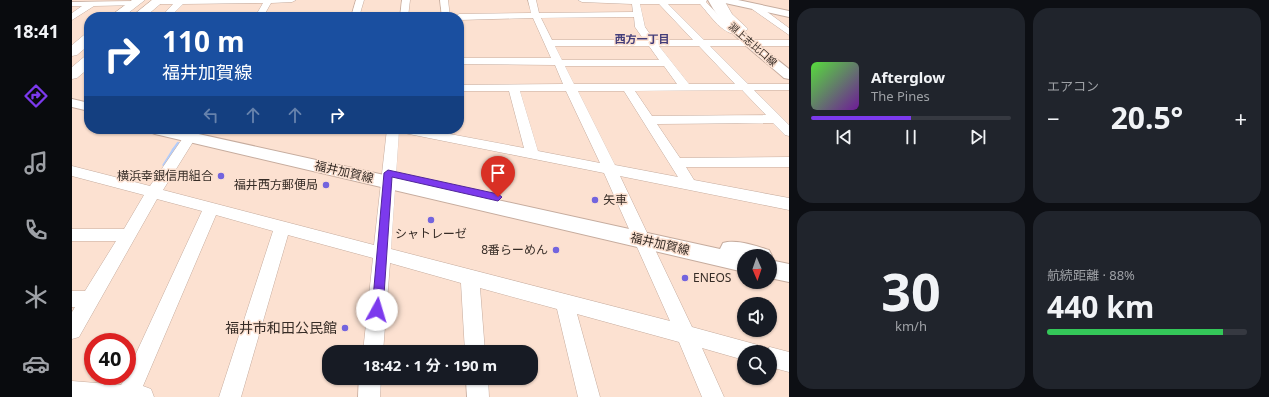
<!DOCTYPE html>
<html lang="ja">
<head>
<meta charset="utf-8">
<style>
	:root { --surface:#171b24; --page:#20242c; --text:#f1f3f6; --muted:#9ea1a6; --line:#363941; --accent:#7c3aed }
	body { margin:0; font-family:"Noto Sans","Noto Sans JP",sans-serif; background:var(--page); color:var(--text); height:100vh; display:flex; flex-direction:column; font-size:15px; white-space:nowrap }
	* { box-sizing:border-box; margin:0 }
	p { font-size:13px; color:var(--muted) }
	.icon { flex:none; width:22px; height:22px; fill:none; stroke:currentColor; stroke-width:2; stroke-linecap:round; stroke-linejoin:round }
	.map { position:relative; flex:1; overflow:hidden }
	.side { display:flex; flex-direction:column; gap:8px; padding:8px; background:#0d0f14; width:480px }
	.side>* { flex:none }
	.hud { position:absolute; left:12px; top:12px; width:380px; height:122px; border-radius:16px; box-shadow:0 1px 3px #0004; background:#1a4fa0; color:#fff; overflow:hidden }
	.needle { width:26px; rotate:178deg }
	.buttons { position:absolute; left:665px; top:249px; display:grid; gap:8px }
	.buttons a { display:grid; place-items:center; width:40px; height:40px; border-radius:50%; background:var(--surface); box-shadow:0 1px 3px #0004; font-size:20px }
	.speed { position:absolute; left:12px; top:333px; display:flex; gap:8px; font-size:20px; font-weight:700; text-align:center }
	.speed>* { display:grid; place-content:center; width:52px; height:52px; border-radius:50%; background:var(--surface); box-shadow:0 1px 3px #0004; line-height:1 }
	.speed .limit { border:6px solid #d22; background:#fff; color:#111 }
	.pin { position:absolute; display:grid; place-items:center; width:34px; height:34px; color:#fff; margin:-41px -17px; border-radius:50% 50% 50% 0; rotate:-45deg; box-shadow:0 0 4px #0007 }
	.pin .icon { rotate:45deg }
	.me { position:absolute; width:44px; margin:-22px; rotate:6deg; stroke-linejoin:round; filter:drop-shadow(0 0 3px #0008) }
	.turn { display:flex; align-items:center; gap:14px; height:84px; padding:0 12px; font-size:18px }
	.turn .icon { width:52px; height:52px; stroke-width:2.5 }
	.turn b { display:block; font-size:28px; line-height:34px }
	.lanes { display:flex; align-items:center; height:38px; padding:0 12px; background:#0003; justify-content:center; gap:20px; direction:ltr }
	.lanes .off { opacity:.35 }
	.big { font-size:30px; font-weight:700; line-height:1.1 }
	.side .tile { flex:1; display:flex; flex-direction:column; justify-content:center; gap:6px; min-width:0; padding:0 14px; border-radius:16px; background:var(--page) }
	.side .dial { align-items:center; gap:0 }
	.dial b { font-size:52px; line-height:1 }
	.song { display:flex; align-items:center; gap:12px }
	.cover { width:48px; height:48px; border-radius:6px; background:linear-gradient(135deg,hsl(110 70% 55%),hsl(280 70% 35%)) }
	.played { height:4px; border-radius:2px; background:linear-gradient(90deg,var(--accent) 50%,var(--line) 50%) }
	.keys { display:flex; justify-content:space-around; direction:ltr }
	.heat { display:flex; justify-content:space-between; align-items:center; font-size:22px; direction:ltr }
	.charge { height:6px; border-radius:3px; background:linear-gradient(90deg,#34c759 88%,var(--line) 0) }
	.side .tiles { flex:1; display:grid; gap:8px; grid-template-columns:repeat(2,1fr) }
	.trip { position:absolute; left:250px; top:345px; width:216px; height:40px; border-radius:16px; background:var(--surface); box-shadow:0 1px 3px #0004; font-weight:700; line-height:40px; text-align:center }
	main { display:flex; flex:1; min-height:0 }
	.tab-bar { display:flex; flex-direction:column; width:72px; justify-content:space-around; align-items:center; background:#090b0e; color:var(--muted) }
	.tab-bar .icon { width:28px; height:28px }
	.tab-bar .current { color:var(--accent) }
	.tab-bar b { font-size:18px; color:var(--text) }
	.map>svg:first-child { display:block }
</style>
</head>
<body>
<main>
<nav class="tab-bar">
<b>18:41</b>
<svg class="icon current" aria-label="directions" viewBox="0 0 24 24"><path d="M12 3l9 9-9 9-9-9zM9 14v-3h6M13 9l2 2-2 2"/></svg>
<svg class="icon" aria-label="music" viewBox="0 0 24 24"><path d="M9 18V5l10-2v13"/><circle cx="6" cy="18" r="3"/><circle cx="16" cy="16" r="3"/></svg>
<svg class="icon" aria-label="phone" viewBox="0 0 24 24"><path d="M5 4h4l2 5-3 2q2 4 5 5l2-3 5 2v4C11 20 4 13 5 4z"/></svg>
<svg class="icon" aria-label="climate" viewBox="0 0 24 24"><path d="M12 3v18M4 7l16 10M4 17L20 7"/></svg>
<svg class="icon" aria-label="car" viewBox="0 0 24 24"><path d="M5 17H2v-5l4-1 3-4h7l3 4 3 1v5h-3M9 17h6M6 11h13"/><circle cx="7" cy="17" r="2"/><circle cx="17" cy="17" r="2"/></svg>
</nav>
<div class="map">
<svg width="717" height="397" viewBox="0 0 717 397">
	<rect width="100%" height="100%" fill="#fce1d1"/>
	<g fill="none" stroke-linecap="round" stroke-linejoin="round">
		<!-- stream-far1 -->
		<path stroke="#b2ccfb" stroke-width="2.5" d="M101 150 106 143"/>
		<!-- stream -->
		<path stroke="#b2ccfb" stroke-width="3" d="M92 165 102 149"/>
		<defs>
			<g id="minor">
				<path d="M82 0H224L220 2 199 3 191 17H183L191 3 111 4 98 17H89L101 4H84L80 2Z"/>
				<path d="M284 0H292L287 17H279Z"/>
				<path d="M330 0H338L336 17H328Z"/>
				<path d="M368 0H376L378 17H370Z"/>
				<path d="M456 0H464L467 13 561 12 560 4 510 2 506 0H635L634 2 653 22 665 28 653 17 644 0H652L660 14 676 29 670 34C652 38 638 15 628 4H596L632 40H717V46H638L676 84H717V90H682L717 125V136L713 135 701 123 585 124 608 158 717 157V167H614L622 180 717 198V210L548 176 620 327 686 345 689 352H672V360L630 348 652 397H630L607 342 505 314 528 397H506L485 309 408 288 413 352H393L389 283 318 263 311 352H291L301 258 216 235 169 397H147L201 231 144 215 71 386 79 389 82 397H0V381L49 385 55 376V373L130 211 85 199 7 337 0 339V312L3 307H0V291H13L44 241H0V229H52L72 195 0 176V166L78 186 117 129H129L91 190 302 245 315 129H351L452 148 437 91H387V85L491 84 483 65 387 64V58H479L461 18 387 20V17H383L387 14 459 13ZM568 4H587L621 40H582L573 27ZM545 17H562L563 27 572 40H480L469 18ZM483 46H577L587 60H490ZM587 46H627L663 84H617ZM493 66H592L605 84H502ZM670 90 694 115 580 116 563 91ZM448 91H494L528 163 466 151ZM506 91H552L606 177 543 165ZM327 132 532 173 598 321 319 249Z"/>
				<path d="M63 1 67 3 66 5 22 6 0 20V13L10 6H0V2Z"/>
				<path d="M680 5H686L717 28V35L680 9Z"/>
				<path d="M698 347 717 352V372L698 367V352H690Z"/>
				<path d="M287 378H309L308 397H286Z"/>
				<path d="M394 378H416L417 397H395Z"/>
			</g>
			<g id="major">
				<path d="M636 0H646C662 30 692 48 717 69V79L712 78C685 54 653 33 636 0Z"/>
				<path d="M648 0H666L717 11V17L653 3Z"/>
				<path d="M0 99 17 103V111L0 107Z"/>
				<path d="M75 129H104L648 249 651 243C664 239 684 246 697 250L700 256 698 260 717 264V282L698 278V256H672V272L83 134 78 132Z"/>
			</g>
			<g id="highway">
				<path d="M60 0H73L51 17H37Z"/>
				<path d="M80 0H93L73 17H59Z"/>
				<path d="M17 34V45L5 55 0 56V45L12 35Z"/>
				<path d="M17 56V68L5 78 0 79V67L12 57Z"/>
			</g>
		</defs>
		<!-- minor casing -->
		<use href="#minor" stroke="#c6ac9e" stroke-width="1"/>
		<!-- major casing -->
		<use href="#major" stroke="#c6ac9e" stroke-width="2"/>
		<!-- highway casing -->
		<use href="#highway" stroke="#c6ac9e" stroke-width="1"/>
		<!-- minor -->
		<use href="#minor" fill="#fff" fill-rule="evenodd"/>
		<!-- major -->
		<use href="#major" fill="#fff" fill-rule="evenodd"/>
		<!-- highway -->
		<use href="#highway" fill="#fff" fill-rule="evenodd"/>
	</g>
	<!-- route -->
	<path fill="#7c3aed" stroke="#51269a" d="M316 170 426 194 430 197 426 201 320 177 311 310 309 314 305 315 301 314 300 310 312 173Z"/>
	<!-- markers -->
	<g fill="#7364de" stroke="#fce1d1" stroke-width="1.5">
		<circle cx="149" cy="176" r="4"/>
		<circle cx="254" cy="185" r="4"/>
		<circle cx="523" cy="200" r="4"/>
		<circle cx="359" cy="220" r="4"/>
		<circle cx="484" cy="250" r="4"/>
		<circle cx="613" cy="278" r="4"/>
		<circle cx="273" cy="328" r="4"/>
	</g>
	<g text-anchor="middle" stroke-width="3" stroke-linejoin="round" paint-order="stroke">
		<!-- far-street labels -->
		<g font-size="10" fill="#362c26" stroke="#fce1d1">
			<text transform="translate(681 44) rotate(41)" y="4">淵上志比口線</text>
		</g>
		<!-- far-neighbourhood labels -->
		<g font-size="11" font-weight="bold" fill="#423c79" stroke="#fce1d1">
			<text x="570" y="43">西方一丁目</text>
		</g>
		<!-- street labels -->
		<g font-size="12" fill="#362c26" stroke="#fce1d1">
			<text transform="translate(272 172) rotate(13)" y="4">福井加賀線</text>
			<text transform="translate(588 244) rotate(13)" y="4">福井加賀線</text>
		</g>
		<!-- poi labels -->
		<g font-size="12" fill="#362c26" stroke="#fce1d1" text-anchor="end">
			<text x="141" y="180">横浜幸銀信用組合</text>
			<text x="246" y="189">福井西方郵便局</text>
			<text x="531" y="204" text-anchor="start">矢車</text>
			<text x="359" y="238" text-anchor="middle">シャトレーゼ</text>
			<text x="476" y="254">8番らーめん</text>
			<text x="621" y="282" text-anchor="start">ENEOS</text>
		</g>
		<!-- near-poi labels -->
		<g font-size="14" fill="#362c26" stroke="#fce1d1" text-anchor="end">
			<text x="265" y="333">福井市和田公民館</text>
		</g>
	</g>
</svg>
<div class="buttons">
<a><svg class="needle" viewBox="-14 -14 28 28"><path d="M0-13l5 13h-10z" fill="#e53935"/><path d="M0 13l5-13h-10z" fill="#9ea1a6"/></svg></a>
<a><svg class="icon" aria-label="sound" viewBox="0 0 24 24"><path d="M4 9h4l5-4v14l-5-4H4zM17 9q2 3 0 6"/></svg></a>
<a><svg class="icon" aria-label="search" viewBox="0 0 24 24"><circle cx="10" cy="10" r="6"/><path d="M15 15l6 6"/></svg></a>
</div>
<div class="speed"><div class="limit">40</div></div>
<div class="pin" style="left:426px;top:197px;background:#d93025"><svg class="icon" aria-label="arrive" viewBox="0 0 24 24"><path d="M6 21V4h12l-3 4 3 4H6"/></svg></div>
<svg class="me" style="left:305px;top:310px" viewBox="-20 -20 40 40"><circle r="19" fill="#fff"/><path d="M0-13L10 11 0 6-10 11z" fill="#7c3aed"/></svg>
<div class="trip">18:42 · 1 分 · 190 m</div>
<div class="hud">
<div class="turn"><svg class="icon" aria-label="right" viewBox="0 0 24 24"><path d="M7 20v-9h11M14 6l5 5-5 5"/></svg><div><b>110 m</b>福井加賀線</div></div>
<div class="lanes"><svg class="icon off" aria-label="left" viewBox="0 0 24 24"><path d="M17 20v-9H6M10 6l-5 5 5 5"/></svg><svg class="icon off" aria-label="ahead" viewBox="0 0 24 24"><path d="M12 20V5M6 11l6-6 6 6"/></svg><svg class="icon off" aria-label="ahead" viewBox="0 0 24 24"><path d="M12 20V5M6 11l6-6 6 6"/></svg><svg class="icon" aria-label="right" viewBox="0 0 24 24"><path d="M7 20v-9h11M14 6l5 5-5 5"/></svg></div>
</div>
</div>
<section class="side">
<div class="tiles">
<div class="tile">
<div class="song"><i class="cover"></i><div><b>Afterglow</b><p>The Pines</p></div></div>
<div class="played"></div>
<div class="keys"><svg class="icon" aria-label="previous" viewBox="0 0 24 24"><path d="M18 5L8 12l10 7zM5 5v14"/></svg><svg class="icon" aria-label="pause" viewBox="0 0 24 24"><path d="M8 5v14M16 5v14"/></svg><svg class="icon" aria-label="next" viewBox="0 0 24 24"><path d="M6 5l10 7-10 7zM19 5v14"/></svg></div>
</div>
<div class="tile"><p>エアコン</p>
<div class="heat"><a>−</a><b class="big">20.5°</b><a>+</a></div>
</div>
<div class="tile dial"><b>30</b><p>km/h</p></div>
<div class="tile"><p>航続距離 · 88%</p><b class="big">440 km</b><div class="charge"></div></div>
</div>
</section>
</main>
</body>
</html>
